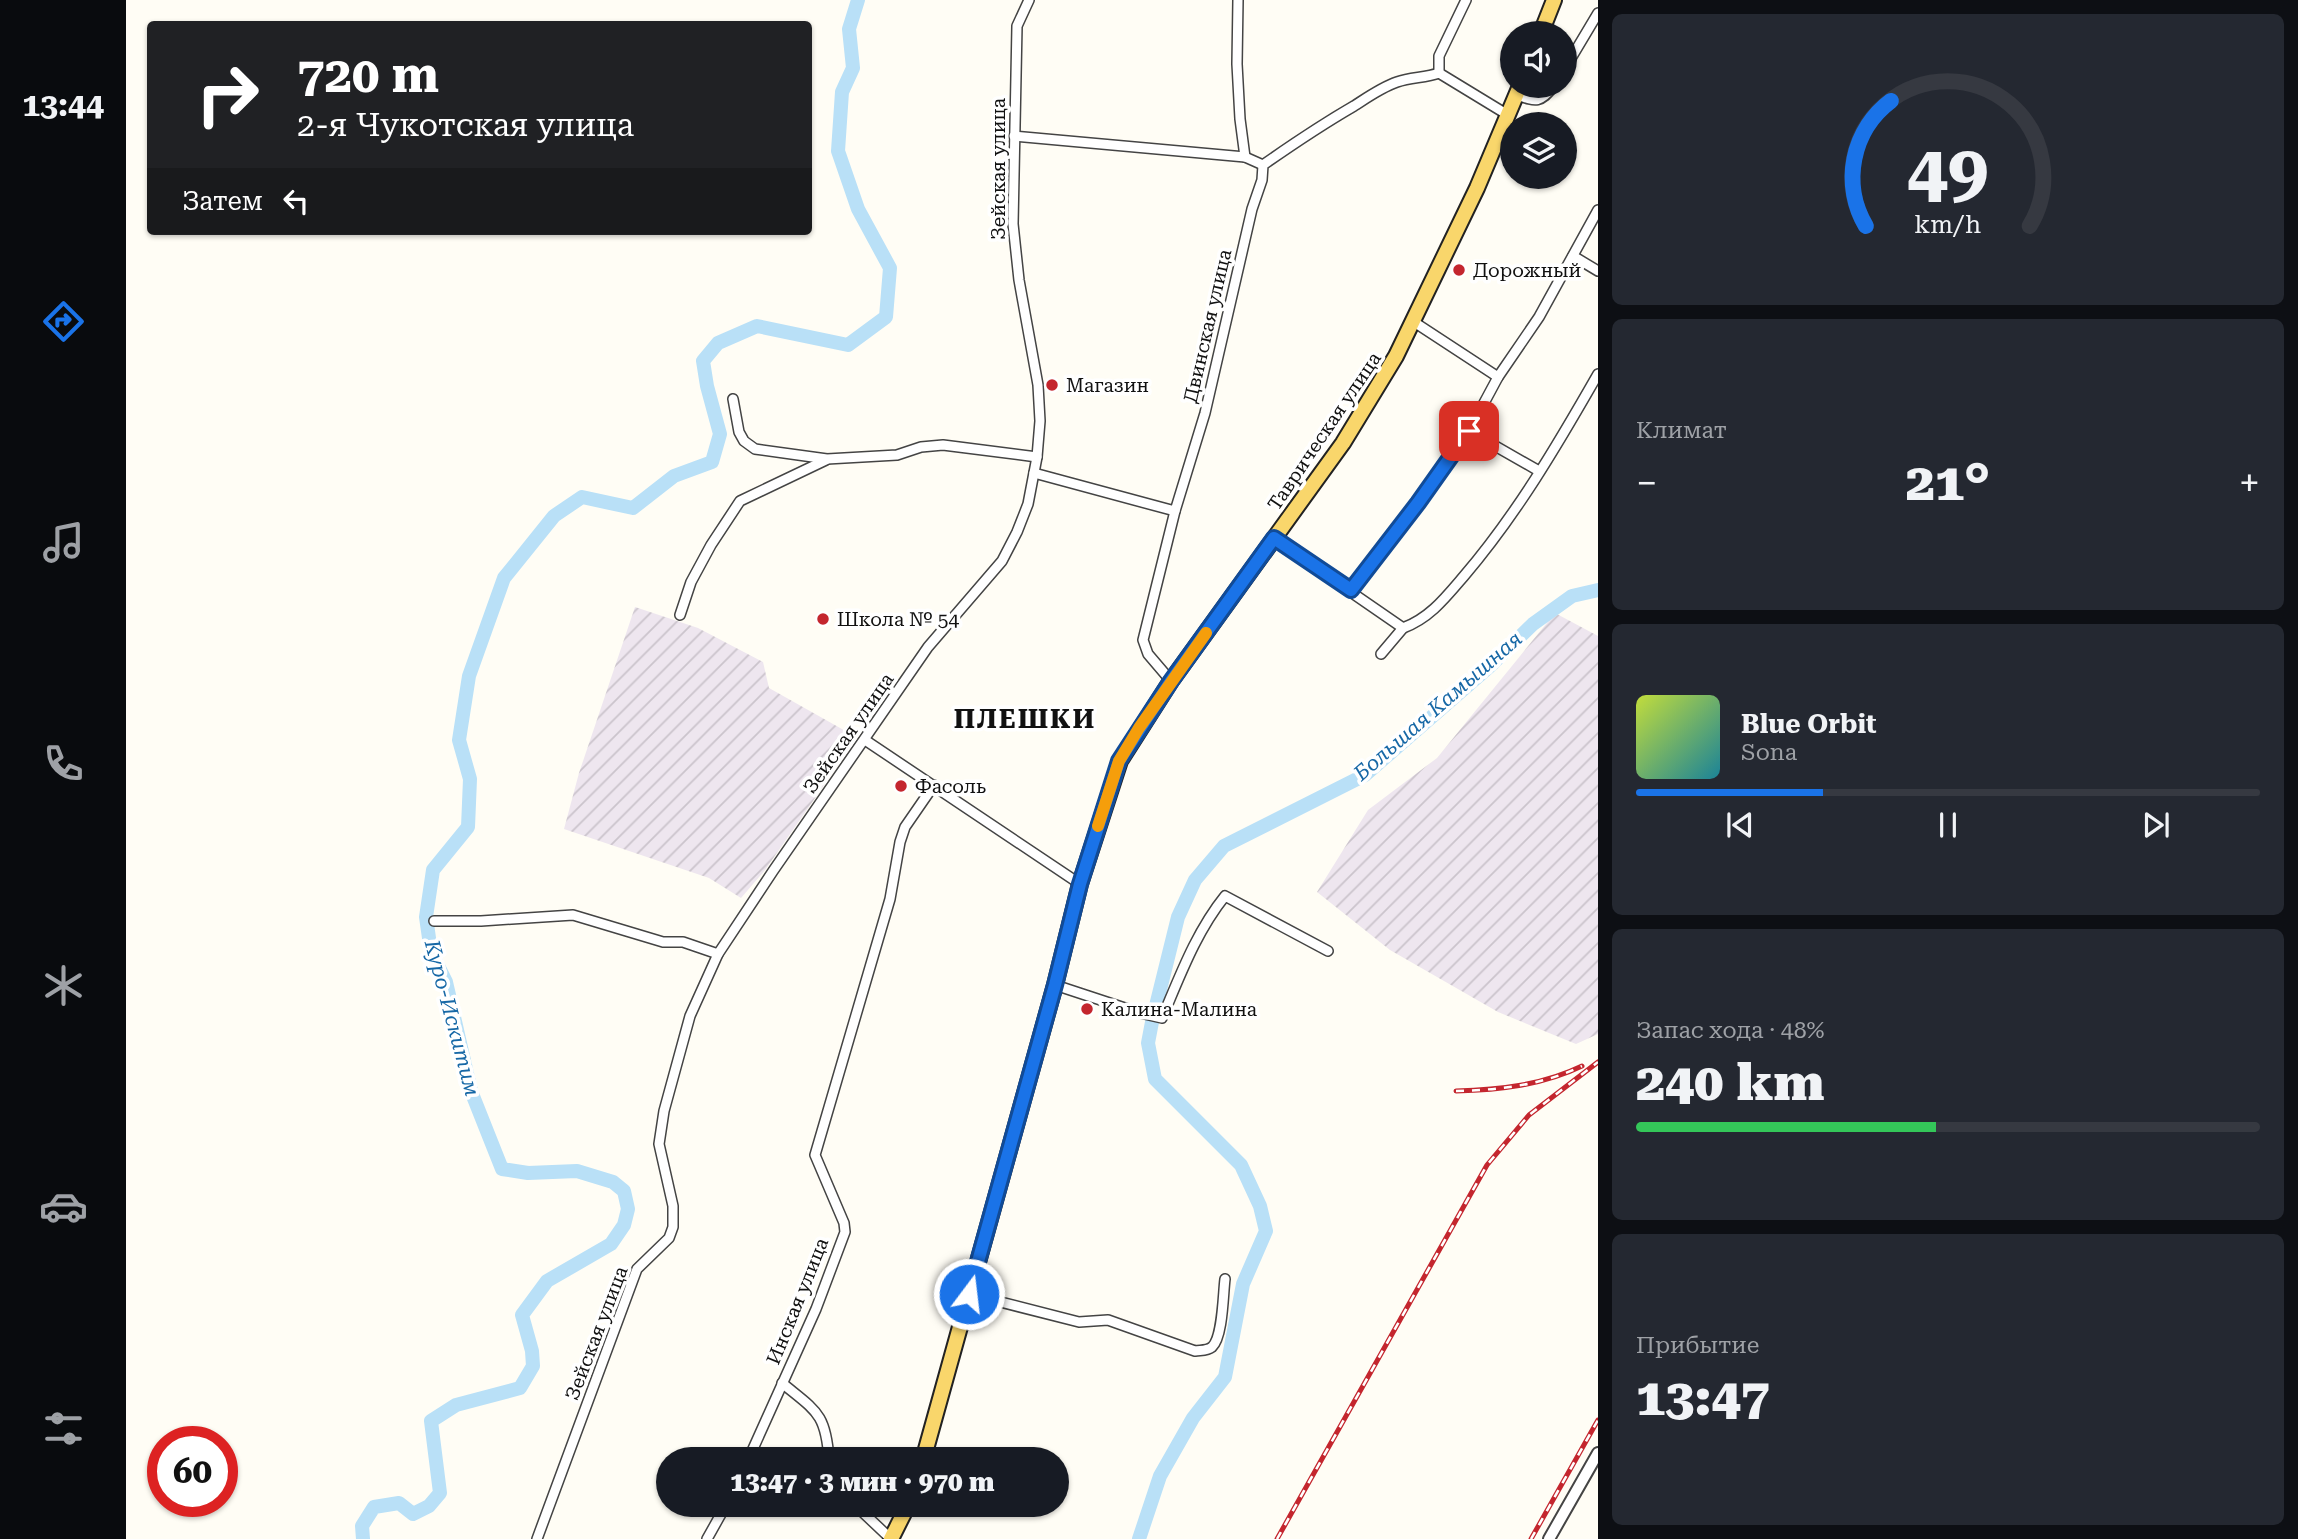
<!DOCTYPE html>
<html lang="ru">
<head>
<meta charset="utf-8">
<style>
	:root { --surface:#171b24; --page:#242831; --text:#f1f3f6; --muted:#9ea1a6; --line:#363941; --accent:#1a73e8 }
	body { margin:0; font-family:"Roboto Serif",serif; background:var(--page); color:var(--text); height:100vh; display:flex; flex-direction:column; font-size:26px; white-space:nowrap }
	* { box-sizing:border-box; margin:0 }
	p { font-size:23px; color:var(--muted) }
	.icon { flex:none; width:38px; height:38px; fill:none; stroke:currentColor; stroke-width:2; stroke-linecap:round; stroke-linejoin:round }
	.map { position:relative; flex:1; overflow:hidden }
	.drawer { display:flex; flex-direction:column; gap:14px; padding:14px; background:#0d0f14; width:700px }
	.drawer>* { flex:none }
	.hud { position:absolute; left:21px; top:21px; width:665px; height:214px; border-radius:7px; box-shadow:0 2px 5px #0004; background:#202124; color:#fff; overflow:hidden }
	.tools { position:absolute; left:1374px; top:21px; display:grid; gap:14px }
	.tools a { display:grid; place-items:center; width:77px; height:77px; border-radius:50%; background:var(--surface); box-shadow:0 2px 5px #0004; font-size:35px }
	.speed { position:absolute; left:21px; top:1426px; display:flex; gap:14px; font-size:35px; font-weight:700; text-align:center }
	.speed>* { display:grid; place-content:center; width:91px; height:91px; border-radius:50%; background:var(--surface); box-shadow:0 2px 5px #0004; line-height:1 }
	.speed .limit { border:10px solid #d22; background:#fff; color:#111 }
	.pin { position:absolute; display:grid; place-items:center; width:60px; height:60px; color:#fff; margin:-30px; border-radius:14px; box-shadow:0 4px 10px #0006 }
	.me { position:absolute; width:77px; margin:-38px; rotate:15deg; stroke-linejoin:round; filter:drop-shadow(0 0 5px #0008) }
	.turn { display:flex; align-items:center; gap:24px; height:147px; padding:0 35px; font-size:32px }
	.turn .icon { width:91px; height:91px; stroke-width:2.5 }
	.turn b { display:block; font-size:49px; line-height:60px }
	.then { display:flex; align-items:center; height:66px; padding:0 35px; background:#0003; gap:14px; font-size:26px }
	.big { font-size:52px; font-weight:800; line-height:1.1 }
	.drawer .widget { flex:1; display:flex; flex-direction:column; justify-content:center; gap:10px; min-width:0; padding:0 24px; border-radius:10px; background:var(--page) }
	.drawer .dial { align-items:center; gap:0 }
	.dial svg { height:182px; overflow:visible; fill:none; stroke:var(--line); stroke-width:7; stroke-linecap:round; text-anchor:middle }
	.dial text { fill:var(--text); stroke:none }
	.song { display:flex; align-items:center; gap:21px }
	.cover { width:84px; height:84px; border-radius:10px; background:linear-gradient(135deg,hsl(70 70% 55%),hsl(190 70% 35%)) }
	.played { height:7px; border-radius:4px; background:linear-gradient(90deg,var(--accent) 30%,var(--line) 30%) }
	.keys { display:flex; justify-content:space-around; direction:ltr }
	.heat { display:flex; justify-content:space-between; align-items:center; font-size:38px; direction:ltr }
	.charge { height:10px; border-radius:5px; background:linear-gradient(90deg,#34c759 48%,var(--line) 0) }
	.trip { position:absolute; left:530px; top:1447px; width:413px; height:70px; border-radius:35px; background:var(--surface); box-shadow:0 2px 5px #0004; font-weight:800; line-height:70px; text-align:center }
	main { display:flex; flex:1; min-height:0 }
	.dock { display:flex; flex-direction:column; width:126px; justify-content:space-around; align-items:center; background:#090b0e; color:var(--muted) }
	.dock .icon { width:49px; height:49px }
	.dock .on { color:var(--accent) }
	.dock b { font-size:32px; color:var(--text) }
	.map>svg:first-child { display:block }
</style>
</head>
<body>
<main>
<nav class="dock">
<b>13:44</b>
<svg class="icon on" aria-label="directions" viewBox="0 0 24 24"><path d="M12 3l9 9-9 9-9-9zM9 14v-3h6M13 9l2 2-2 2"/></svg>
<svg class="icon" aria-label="music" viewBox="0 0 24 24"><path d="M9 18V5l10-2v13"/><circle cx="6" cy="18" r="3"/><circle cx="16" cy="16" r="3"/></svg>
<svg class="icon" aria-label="phone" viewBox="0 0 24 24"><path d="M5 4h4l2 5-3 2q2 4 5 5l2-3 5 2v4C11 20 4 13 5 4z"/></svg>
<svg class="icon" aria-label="climate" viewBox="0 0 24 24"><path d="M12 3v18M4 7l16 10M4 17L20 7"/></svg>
<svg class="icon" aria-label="car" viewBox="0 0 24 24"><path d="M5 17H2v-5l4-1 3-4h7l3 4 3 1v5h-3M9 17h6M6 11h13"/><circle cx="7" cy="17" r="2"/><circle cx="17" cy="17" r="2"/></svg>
<svg class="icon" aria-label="filters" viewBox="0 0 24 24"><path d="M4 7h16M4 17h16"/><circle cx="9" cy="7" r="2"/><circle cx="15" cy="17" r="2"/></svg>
</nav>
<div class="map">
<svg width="1472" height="1539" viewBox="0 0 1472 1539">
	<defs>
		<pattern id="industrial-furrows" width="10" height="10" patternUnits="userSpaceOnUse" patternTransform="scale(1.75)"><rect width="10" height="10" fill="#eee6ef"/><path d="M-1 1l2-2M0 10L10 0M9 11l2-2" fill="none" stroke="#cbc4cc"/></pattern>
	</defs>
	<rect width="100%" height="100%" fill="#fffdf5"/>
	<!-- industrial -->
	<g fill="url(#industrial-furrows)">
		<path d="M509 607 572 628 637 662 643 688 723 733 726 745 639 870 615 898 583 878 438 829 453 773Z"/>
		<path d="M1429 613 1472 636V1034L1450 1044 1372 1012 1264 950 1191 892 1242 810 1311 758Z"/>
	</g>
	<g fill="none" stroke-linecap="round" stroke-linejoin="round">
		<!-- river -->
		<g stroke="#b9e0f7" stroke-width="14">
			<path d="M237 1539 236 1526 248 1507 273 1503 287 1514 303 1506 314 1493 305 1421 330 1405 394 1388 407 1366 406 1351 396 1315 421 1281 485 1244 498 1225 502 1209 498 1191 487 1182 451 1171 402 1173 376 1169 345 1091 320 982 305 952 300 917 307 870 342 827 344 779 333 740 343 676 378 578 428 516 456 497 507 508 548 476 586 462 594 434 581 386 577 361 592 343 631 326 722 345 760 317 764 268 732 209 712 151 716 92 727 68 723 29 732 0"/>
			<path d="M1013 1539 1034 1476 1067 1418 1099 1377 1117 1284 1140 1231 1134 1206 1115 1165 1029 1079 1022 1043 1026 1022 1052 917 1069 880 1098 846 1239 775 1363 667 1407 624 1446 596 1472 590"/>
		</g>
		<defs>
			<g id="minor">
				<path d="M1112 0 1111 64 1114 119 1119 157"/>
				<path d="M1438 70 1472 13"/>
				<path d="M1313 73V56L1340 0"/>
				<path d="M1391 95C1411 102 1414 103 1428 86"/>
				<path d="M888 136 1119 157 1137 165"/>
				<path d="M1447 256 1472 271"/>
				<path d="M1288 322 1372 377"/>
				<path d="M607 399 613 432 618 441 629 449 701 459 771 455 795 447 817 445 911 457"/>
				<path d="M1343 431 1413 471"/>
				<path d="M908 473 1049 511"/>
				<path d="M1148 539 1277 628C1304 618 1320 597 1338 576 1391 514 1432 444 1472 374"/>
				<path d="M1225 590 1292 503 1343 431 1372 377 1413 317 1472 210"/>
				<path d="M554 615 565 582 585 545 614 501 700 460"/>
				<path d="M1255 654 1277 628"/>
				<path d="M1045 681 1022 654 1017 640 1049 511 1079 413 1126 209 1136 180 1137 165C1167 144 1197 124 1228 106 1242 97 1256 87 1271 82 1285 77 1299 78 1313 73L1382 115"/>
				<path d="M739 740 954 884"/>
				<path d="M308 921H355L447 915 537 942H557L592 954"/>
				<path d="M929 985 1014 1013 1036 1018C1054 976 1070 932 1099 896L1202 951"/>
				<path d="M843 1294 953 1322 982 1320 1069 1351C1075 1350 1081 1351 1086 1347 1097 1337 1097 1294 1099 1279"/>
				<path d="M656 1383C690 1411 700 1413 703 1460"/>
				<path d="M622 1460 690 1309 719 1232 718 1223 689 1155 764 899 774 842 779 827 808 785"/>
				<path d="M654 1505H669"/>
				<path d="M729 1505 765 1539"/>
				<path d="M411 1539 511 1269 543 1238 547 1227V1206L533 1144 538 1111 564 1016 592 954 647 871 802 647 876 561 891 532 902 504 911 457 914 421 912 385 893 280 887 224 891 26 903 0"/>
				<path d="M581 1539 600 1505"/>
			</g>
			<path id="tertiary" d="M1423 1539 1472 1453"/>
			<g id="primary">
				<path d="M1415 33 1428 0"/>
				<path d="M797 1460 929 985 954 884 994 761 1045 681 1217 443 1270 356 1351 188 1394 86"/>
				<path d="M765 1539 782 1505"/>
			</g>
		</defs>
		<!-- minor casing -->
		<use href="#minor" stroke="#444" stroke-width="12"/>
		<!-- tertiary casing -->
		<use href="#tertiary" stroke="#444" stroke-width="14"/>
		<!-- primary casing -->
		<use href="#primary" stroke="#222" stroke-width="18"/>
		<!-- minor -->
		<use href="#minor" stroke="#fff" stroke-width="9"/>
		<!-- tertiary -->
		<use href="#tertiary" stroke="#fff" stroke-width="10"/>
		<!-- primary -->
		<use href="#primary" stroke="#f9d66b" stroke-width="14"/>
		<defs>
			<g id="rail">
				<path d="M1330 1091C1373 1090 1417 1085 1456 1066"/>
				<path d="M1151 1539 1361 1165 1403 1115 1472 1062"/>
				<path d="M1405 1539 1472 1420"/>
			</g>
		</defs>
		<!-- rail casing -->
		<use href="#rail" stroke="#c4262e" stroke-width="5"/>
		<!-- rail -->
		<use href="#rail" stroke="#fff" stroke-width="2.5" stroke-dasharray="8" stroke-linecap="butt"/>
	</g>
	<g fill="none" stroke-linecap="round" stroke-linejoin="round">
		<defs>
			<path id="route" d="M843 1294 929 985 954 884 993 761 1045 681 1148 538 1225 590 1292 503 1343 431"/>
		</defs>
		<!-- route casing -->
		<use href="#route" stroke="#114b97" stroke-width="18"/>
		<!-- route -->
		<use href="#route" stroke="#1a73e8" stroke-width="12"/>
		<!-- slow -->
		<path stroke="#f59e0b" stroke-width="12" d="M972 826 993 761 1013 728 1080 633"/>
	</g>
	<!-- markers -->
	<g fill="#c4262e" stroke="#fff" stroke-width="2.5">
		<circle cx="1333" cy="270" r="7"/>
		<circle cx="926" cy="385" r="7"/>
		<circle cx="697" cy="619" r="7"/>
		<circle cx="775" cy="786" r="7"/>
		<circle cx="961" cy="1009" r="7"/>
	</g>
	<g text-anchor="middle" stroke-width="7" stroke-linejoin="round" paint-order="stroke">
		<!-- street labels -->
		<g font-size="19" fill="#111" stroke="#fff">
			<text transform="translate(872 169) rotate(-90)" y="7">Зейская улица</text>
			<text transform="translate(1081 326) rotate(-77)" y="7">Двинская улица</text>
			<text transform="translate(1198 431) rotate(-56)" y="7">Таврическая улица</text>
			<text transform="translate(722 733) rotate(-55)" y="7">Зейская улица</text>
			<text transform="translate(671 1301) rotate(-68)" y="7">Инская улица</text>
			<text transform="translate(470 1333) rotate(-69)" y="7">Зейская улица</text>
		</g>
		<!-- poi labels -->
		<g font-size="19" fill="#111" stroke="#fff" text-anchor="start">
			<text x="1347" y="277">Дорожный</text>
			<text x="940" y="392">Магазин</text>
			<text x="711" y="626">Школа № 54</text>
			<text x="789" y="793">Фасоль</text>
			<text x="975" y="1016">Калина-Малина</text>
		</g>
		<!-- water labels -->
		<g font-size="21" font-style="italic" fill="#1768a6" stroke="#fff">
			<text transform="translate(1312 706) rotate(-41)" y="7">Большая Камышная</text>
			<text transform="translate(326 1018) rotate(75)" y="7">Куро-Искитим</text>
		</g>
		<!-- district labels -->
		<g font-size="26" font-weight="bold" letter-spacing="2" fill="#111" stroke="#fff">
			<text x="899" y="728">ПЛЕШКИ</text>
		</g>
	</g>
</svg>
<div class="tools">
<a><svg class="icon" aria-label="sound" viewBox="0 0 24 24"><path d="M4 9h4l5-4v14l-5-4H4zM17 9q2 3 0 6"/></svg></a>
<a><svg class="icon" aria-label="layers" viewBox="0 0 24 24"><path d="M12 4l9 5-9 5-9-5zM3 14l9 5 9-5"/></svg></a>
</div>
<div class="speed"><div class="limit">60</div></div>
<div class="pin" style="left:1343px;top:431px;background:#d93025"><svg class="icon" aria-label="arrive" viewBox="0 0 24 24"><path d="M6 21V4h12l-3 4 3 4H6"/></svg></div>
<svg class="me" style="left:843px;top:1294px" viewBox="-20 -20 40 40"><circle r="17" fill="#1a73e8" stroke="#fff" stroke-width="3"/><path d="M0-11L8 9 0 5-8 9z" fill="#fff"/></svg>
<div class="trip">13:47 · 3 мин · 970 m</div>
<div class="hud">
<div class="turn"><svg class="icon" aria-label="right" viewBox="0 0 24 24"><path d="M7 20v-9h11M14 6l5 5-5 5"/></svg><div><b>720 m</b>2-я Чукотская улица</div></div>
<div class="then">Затем<svg class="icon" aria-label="left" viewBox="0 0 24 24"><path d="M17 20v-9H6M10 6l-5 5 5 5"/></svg></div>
</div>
</div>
<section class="drawer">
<div class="widget dial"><svg viewBox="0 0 100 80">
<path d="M14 69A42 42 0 1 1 86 69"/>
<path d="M14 69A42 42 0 0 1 25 14" stroke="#1a73e8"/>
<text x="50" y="56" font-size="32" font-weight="700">49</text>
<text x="50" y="72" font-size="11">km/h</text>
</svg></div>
<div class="widget"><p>Климат</p>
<div class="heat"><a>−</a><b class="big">21°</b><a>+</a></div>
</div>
<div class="widget">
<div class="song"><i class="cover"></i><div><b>Blue Orbit</b><p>Sona</p></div></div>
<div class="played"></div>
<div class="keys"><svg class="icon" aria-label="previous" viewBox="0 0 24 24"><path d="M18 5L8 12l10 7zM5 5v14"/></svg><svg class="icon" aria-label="pause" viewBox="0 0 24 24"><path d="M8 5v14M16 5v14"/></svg><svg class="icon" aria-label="next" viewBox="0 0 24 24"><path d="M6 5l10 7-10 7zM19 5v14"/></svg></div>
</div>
<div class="widget"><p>Запас хода · 48%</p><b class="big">240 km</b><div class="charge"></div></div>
<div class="widget"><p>Прибытие</p><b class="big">13:47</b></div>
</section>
</main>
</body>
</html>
